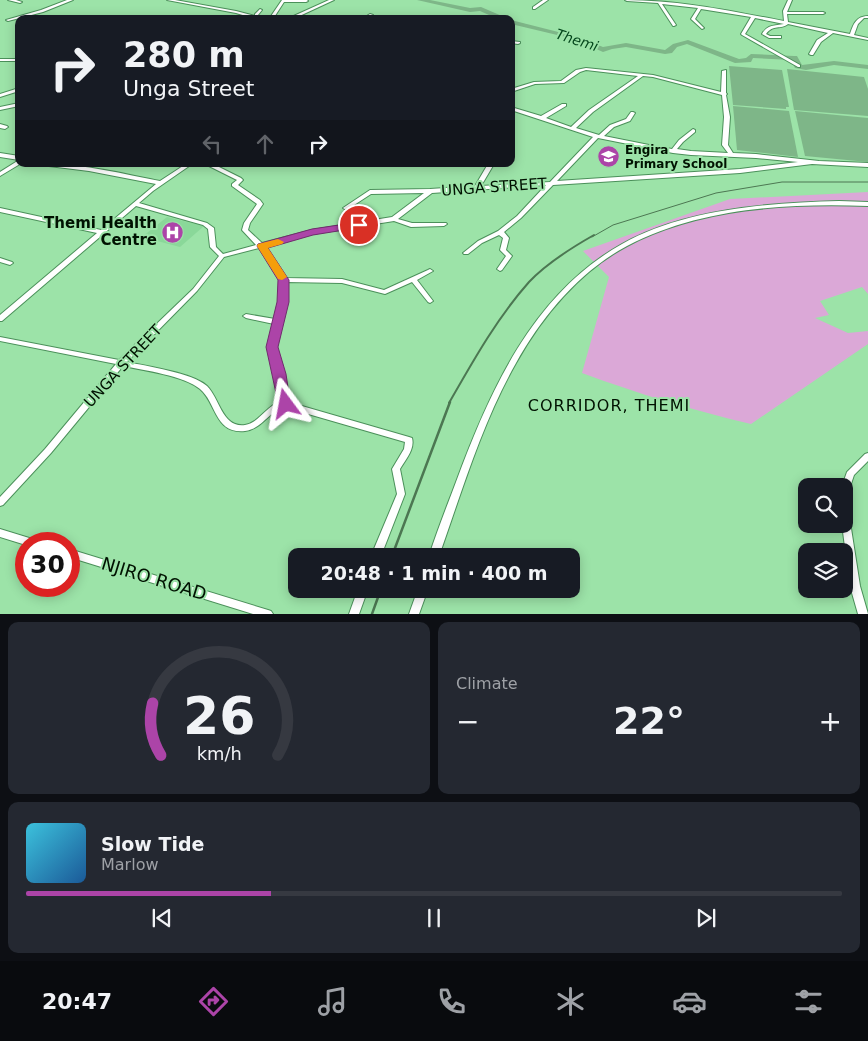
<!DOCTYPE html>
<html lang="en">
<head>
<meta charset="utf-8">
<style>
	:root { --surface:#171b24; --page:#242831; --text:#f1f3f6; --muted:#9ea1a6; --line:#363941; --accent:#ac44a8 }
	body { margin:0; font-family:"DejaVu Sans",sans-serif; background:var(--page); color:var(--text); height:100vh; display:flex; flex-direction:column; font-size:19px; white-space:nowrap }
	* { box-sizing:border-box; margin:0 }
	p { font-size:16px; color:var(--muted) }
	.icon { flex:none; width:28px; height:28px; fill:none; stroke:currentColor; stroke-width:2; stroke-linecap:round; stroke-linejoin:round }
	.map { position:relative; height:614px; overflow:hidden }
	.side { display:flex; flex-direction:column; gap:8px; padding:8px; background:#0d0f14; flex:1 }
	.side>* { flex:none }
	.guide { position:absolute; left:15px; top:15px; width:500px; height:152px; border-radius:10px; box-shadow:0 2px 12px #0003; background:#171b24; color:var(--text); overflow:hidden }
	.controls { position:absolute; left:798px; top:478px; display:grid; gap:10px }
	.controls a { display:grid; place-items:center; width:55px; height:55px; border-radius:10px; background:var(--surface); box-shadow:0 2px 12px #0003; font-size:25px }
	.speed { position:absolute; left:15px; top:532px; display:flex; gap:10px; font-size:25px; font-weight:700; text-align:center }
	.speed>* { display:grid; place-content:center; width:65px; height:65px; border-radius:50%; background:var(--surface); box-shadow:0 2px 12px #0003; line-height:1 }
	.speed .limit { border:8px solid #d22; background:#fff; color:#111 }
	.pin { position:absolute; display:grid; place-items:center; width:42px; height:42px; color:#fff; margin:-21px; border:2px solid #fff; border-radius:50%; box-shadow:0 1px 5px #0007 }
	.me { position:absolute; width:55px; margin:-28px; rotate:347deg; stroke-linejoin:round; filter:drop-shadow(0 0 4px #0008) }
	.turn { display:flex; align-items:center; gap:18px; height:105px; padding:0 25px; font-size:22px }
	.turn .icon { width:65px; height:65px; stroke-width:2.5 }
	.turn b { display:block; font-size:35px; line-height:42px }
	.lanes { display:flex; align-items:center; height:48px; padding:0 25px; background:#0003; justify-content:center; gap:25px; direction:ltr }
	.lanes .off { opacity:.35 }
	.big { font-size:38px; font-weight:600; line-height:1.1 }
	.side .card { flex:1; display:flex; flex-direction:column; justify-content:center; gap:8px; min-width:0; padding:0 18px; border-radius:10px; background:var(--page) }
	.side .dial { align-items:center; gap:0 }
	.dial svg { height:130px; overflow:visible; fill:none; stroke:var(--line); stroke-width:7; stroke-linecap:round; text-anchor:middle }
	.dial text { fill:var(--text); stroke:none }
	.song { display:flex; align-items:center; gap:15px }
	.cover { width:60px; height:60px; border-radius:8px; background:linear-gradient(135deg,hsl(190 70% 55%),hsl(210 70% 35%)) }
	.played { height:5px; border-radius:2px; background:linear-gradient(90deg,var(--accent) 30%,var(--line) 30%) }
	.keys { display:flex; justify-content:space-around; direction:ltr }
	.heat { display:flex; justify-content:space-between; align-items:center; font-size:28px; direction:ltr }
	.side .tiles { flex:1; display:grid; gap:8px; grid-template-columns:1fr 1fr }
	.card:last-child { grid-column:span 2 }
	.trip { position:absolute; left:288px; top:548px; width:292px; height:50px; border-radius:10px; background:var(--surface); box-shadow:0 2px 12px #0003; font-weight:600; line-height:50px; text-align:center }
	.menu { display:flex; height:80px; justify-content:space-around; align-items:center; background:#090b0e; color:var(--muted) }
	.menu .icon { width:35px; height:35px }
	.menu .active { color:var(--accent) }
	.menu b { font-size:22px; color:var(--text) }
	.map>svg:first-child { display:block }
</style>
</head>
<body>
<div class="map">
<svg width="868" height="614" viewBox="0 0 868 614">
	<rect width="100%" height="100%" fill="#9ce3a8"/>
	<!-- built -->
	<path fill="#8ad899" d="M167 217 204 226 180 247 142 237Z"/>
	<!-- green -->
	<path fill="#dba8d7" d="M868 192V294L862 287 820 301 829 315 815 318 848 333 868 331V344L751 424C692 410 639 394 582 373L609 277 583 251 730 199Z"/>
	<!-- water -->
	<g fill="#7eb688">
		<path d="M729 66 782 70 789 107H786V109L733 105Z"/>
		<path d="M787 69 864 77 868 89V116L794 110Z"/>
		<path d="M733 106 789 111 798 157 737 150Z"/>
		<path d="M795 111 868 118V162L805 156Z"/>
	</g>
	<g fill="none" stroke-linecap="round" stroke-linejoin="round">
		<!-- river -->
		<g fill="#7eb688" fill-rule="evenodd">
			<path d="M417 0H430L470 8 481 7 509 19H498L480 11 470 12Z"/>
			<path d="M511 20 578 37 603 47 626 43 665 50 673 44 688 40 739 59 746 58 751 54 794 56H797L802 65 834 61 868 65V69L834 65 806 70 795 68 791 60 753 58 751 62 735 63 687 44 677 47 672 53 665 54 626 47 612 49 603 52 574 39 511 24Z"/>
		</g>
		<defs>
			<g id="minor">
				<path d="M8 0H16L22 2 20 3Z"/>
				<path d="M67 0H73L43 12 8 21 6 20 41 10Z"/>
				<path d="M167 0H175L236 11 255 16V14L260 9 262 10 258 15 263 19H256L236 13Z"/>
				<path d="M282 0H307L308 1 306 2H284L273 19H269Z"/>
				<path d="M329 0H334L293 19H287Z"/>
				<path d="M543 0H548L535 9H533V7Z"/>
				<path d="M625 0C678 0 732 11 784 21L783 11 788 0H792L787 12H823L825 13 823 14H787L788 22 850 34C853 25 856 16 868 16V18H864L858 24 854 35 868 38V40L833 33 821 42 813 55H811L809 54 817 40 828 33 788 24C781 30 773 24 766 34L770 36H781V38H769L762 34C768 24 774 26 784 24L755 18 745 34 800 65V67H798L742 35 741 34 751 17 701 9 695 19 704 28 702 29 691 19 698 8 662 4 676 25 674 26H673L658 3 627 1Z"/>
				<path d="M370 14 373 15 367 19H362Z"/>
				<path d="M511 41 520 42V43L518 44 511 43Z"/>
				<rect x="0" y="59" width="19" height="2"/>
				<path d="M586 68 653 75 721 92 722 71 726 70V93L727 94 726 95 730 117 728 145 733 153 756 154 819 161 868 163V167L812 164 740 173 553 185 521 218 504 232 509 238 506 250 512 256 502 270 500 271 497 269 506 256 500 250 503 238 499 235 482 243 468 254H464L463 253 478 241 498 231 517 216 546 185 432 193 398 219 412 223H446L447 224 444 226 411 227 394 221 312 234 265 247 285 278 342 279 384 290 428 270 430 269 433 271 417 280 433 301 430 303 428 302 412 282 385 294 342 283 286 282V301L276 347 284 374 288 402 409 437 412 438C415 449 406 459 400 469L405 494 381 556H371L397 494 392 469 404 449 405 442 284 407C269 411 262 429 245 431 214 434 217 403 200 389 185 376 143 370 123 366L51 453 3 505 0 506V497L45 449 116 364 0 341V337L119 360 193 289 219 256 210 247 208 229 203 225 136 206 2 321H0V315L97 233 0 212V208L101 230 156 184 89 171 49 166 46 164C85 164 123 174 160 181L186 164H192L153 191 139 203 207 223 214 228 216 247 223 254 256 245 242 230 244 223 257 204 232 186V184L237 180 209 166V164H213L241 178 243 180 238 185 260 200 263 204 250 223 248 230 262 243 312 230 392 217 424 193 371 194 348 209 346 210 343 208 370 190 430 189 475 186 488 164H494L481 186 550 182 593 137 511 110V107L541 116 562 104H566V106L546 118 571 127 589 110 638 76 586 70 580 72 564 83 535 84 511 92V89L534 82 561 81 576 70ZM643 76 653 77 722 95 724 117 722 145 728 153 691 151 677 149 683 142 695 132V130L693 129 679 140 672 149 649 145 604 136 614 127 630 121 635 113 633 112H631L626 119 610 125 599 135 576 128 593 112ZM598 138 673 153 691 155 756 158 798 162 740 169 557 181ZM259 248 280 280V301L275 319 246 314 243 316 246 318 274 324 268 347 276 374 280 402C266 406 259 423 245 425 222 428 220 399 207 386 193 373 146 366 127 362L197 291 224 257Z"/>
				<path d="M19 88V91L0 97V94Z"/>
				<path d="M19 103V106L0 110V107Z"/>
				<path d="M0 124 7 126 8 127 5 129 0 128Z"/>
				<path d="M0 153 19 156V160L0 157Z"/>
				<path d="M19 160V164H20L0 176V172Z"/>
				<path d="M839 201 868 202V206C788 203 700 208 627 246 580 271 542 316 516 363 482 423 462 491 439 556H429C437 531 447 506 456 482 490 390 533 294 622 244 684 209 768 203 839 201Z"/>
				<path d="M0 258 12 262 13 263 10 265 0 262Z"/>
				<path d="M868 453V461L854 475 848 493 847 495 844 496V486H842L847 472 865 454Z"/>
				<path d="M844 506 847 507 848 509 860 586 868 614H858L850 586 842 524H844Z"/>
				<path d="M0 529 39 541 40 544H26V545L0 537Z"/>
				<path d="M69 549 268 610 271 611 273 614H253L69 557Z"/>
				<path d="M358 589H368L359 614H349Z"/>
				<path d="M418 589H428L419 614H409Z"/>
			</g>
		</defs>
		<!-- minor casing -->
		<use href="#minor" stroke="#4b905a" stroke-width="2"/>
		<!-- minor -->
		<use href="#minor" fill="#fff" fill-rule="evenodd"/>
		<!-- rail-far2 -->
		<path stroke="#4c7752" stroke-width="1" d="M592 237 613 225 716 193 782 182H868"/>
		<!-- rail-far1 -->
		<path stroke="#4c7752" stroke-width="2" d="M449 403C473 361 497 318 529 282 547 263 571 248 594 235"/>
		<!-- rail -->
		<g stroke="#4c7752" stroke-width="2.5">
			<path d="M392 556 450 402"/>
			<path d="M372 614 381 589"/>
		</g>
	</g>
	<!-- route -->
	<path fill="#ac44a8" stroke="#702c6d" d="M359 222H363V227L313 235 268 248 289 280V302L278 347 286 374 290 401 293 404 291 407 286 409 279 407 266 347 277 302 278 280 257 246 258 244 312 229Z"/>
	<!-- slow -->
	<path fill="#f59e0b" d="M278 239 284 242 282 244 268 248 287 277 282 280 278 279 257 246 258 244Z"/>
	<!-- icons -->
	<defs>
		<symbol id="school-disc" viewBox="-11 -11 22 22"><circle r="9.5" fill="#ac44a8" stroke="#9ce3a8"/><path d="M0-5L7-2L0 1L-7-2ZM-4 1L0 2.5L4 1V4Q0 6-4 4Z" fill="#fff"/></symbol>
		<symbol id="hospital-disc" viewBox="-11 -11 22 22"><circle r="9.5" fill="#ac44a8" stroke="#9ce3a8"/><path d="M-5-5h3v3.5h4V-5h3V5h-3V1.5h-4V5h-3Z" fill="#fff"/></symbol>
	</defs>
	<g fill-rule="evenodd">
		<use href="#school-disc" x="596" y="144" width="25" height="25"/>
		<use href="#hospital-disc" x="160" y="220" width="25" height="25"/>
	</g>
	<g text-anchor="middle" stroke-width="4" stroke-linejoin="round" paint-order="stroke">
		<!-- far-poi labels -->
		<g font-size="12" font-weight="bold" fill="#001201" stroke="#9ce3a8" text-anchor="start">
			<text x="625" y="154">Engira<tspan x="625" dy="14">Primary School</tspan></text>
		</g>
		<!-- far-water labels -->
		<g font-size="14" font-style="italic" fill="#03461b" stroke="#9ce3a8">
			<text transform="translate(577 40) rotate(18)" y="5">Themi</text>
		</g>
		<!-- street labels -->
		<g font-size="15" fill="#001201" stroke="#9ce3a8">
			<text transform="translate(494 187) rotate(-4)" y="5">UNGA STREET</text>
			<text transform="translate(123 366) rotate(-47)" y="5">UNGA STREET</text>
		</g>
		<!-- poi labels -->
		<g font-size="15" font-weight="bold" fill="#001201" stroke="#9ce3a8" text-anchor="end">
			<text x="157" y="228">Themi Health<tspan x="157" dy="17">Centre</tspan></text>
		</g>
		<!-- neighbourhood labels -->
		<g font-size="16" letter-spacing="1" fill="#001201" stroke="#9ce3a8">
			<text x="609" y="411">CORRIDOR, THEMI</text>
		</g>
		<!-- near-street labels -->
		<g font-size="18" fill="#001201" stroke="#9ce3a8">
			<text transform="translate(154 579) rotate(17)" y="6">NJIRO ROAD</text>
		</g>
	</g>
</svg>
<div class="controls">
<a><svg class="icon" aria-label="search" viewBox="0 0 24 24"><circle cx="10" cy="10" r="6"/><path d="M15 15l6 6"/></svg></a>
<a><svg class="icon" aria-label="layers" viewBox="0 0 24 24"><path d="M12 4l9 5-9 5-9-5zM3 14l9 5 9-5"/></svg></a>
</div>
<div class="speed"><div class="limit">30</div></div>
<div class="pin" style="left:359px;top:225px;background:#d93025"><svg class="icon" aria-label="arrive" viewBox="0 0 24 24"><path d="M6 21V4h12l-3 4 3 4H6"/></svg></div>
<svg class="me" style="left:286px;top:404px" viewBox="-20 -20 40 40"><path d="M0-17L14 15 0 8-14 15z" fill="#ac44a8" stroke="#fff" stroke-width="4"/></svg>
<div class="trip">20:48 · 1 min · 400 m</div>
<div class="guide">
<div class="turn"><svg class="icon" aria-label="right" viewBox="0 0 24 24"><path d="M7 20v-9h11M14 6l5 5-5 5"/></svg><div><b>280 m</b>Unga Street</div></div>
<div class="lanes"><svg class="icon off" aria-label="left" viewBox="0 0 24 24"><path d="M17 20v-9H6M10 6l-5 5 5 5"/></svg><svg class="icon off" aria-label="ahead" viewBox="0 0 24 24"><path d="M12 20V5M6 11l6-6 6 6"/></svg><svg class="icon" aria-label="right" viewBox="0 0 24 24"><path d="M7 20v-9h11M14 6l5 5-5 5"/></svg></div>
</div>
</div>
<section class="side">
<div class="tiles">
<div class="card dial"><svg viewBox="0 0 100 80">
<path d="M14 69A42 42 0 1 1 86 69"/>
<path d="M14 69A42 42 0 0 1 9 37" stroke="#ac44a8"/>
<text x="50" y="56" font-size="32" font-weight="700">26</text>
<text x="50" y="72" font-size="11">km/h</text>
</svg></div>
<div class="card"><p>Climate</p>
<div class="heat"><a>−</a><b class="big">22°</b><a>+</a></div>
</div>
<div class="card">
<div class="song"><i class="cover"></i><div><b>Slow Tide</b><p>Marlow</p></div></div>
<div class="played"></div>
<div class="keys"><svg class="icon" aria-label="previous" viewBox="0 0 24 24"><path d="M18 5L8 12l10 7zM5 5v14"/></svg><svg class="icon" aria-label="pause" viewBox="0 0 24 24"><path d="M8 5v14M16 5v14"/></svg><svg class="icon" aria-label="next" viewBox="0 0 24 24"><path d="M6 5l10 7-10 7zM19 5v14"/></svg></div>
</div>
</div>
</section>
<nav class="menu">
<b>20:47</b>
<svg class="icon active" aria-label="directions" viewBox="0 0 24 24"><path d="M12 3l9 9-9 9-9-9zM9 14v-3h6M13 9l2 2-2 2"/></svg>
<svg class="icon" aria-label="music" viewBox="0 0 24 24"><path d="M9 18V5l10-2v13"/><circle cx="6" cy="18" r="3"/><circle cx="16" cy="16" r="3"/></svg>
<svg class="icon" aria-label="phone" viewBox="0 0 24 24"><path d="M5 4h4l2 5-3 2q2 4 5 5l2-3 5 2v4C11 20 4 13 5 4z"/></svg>
<svg class="icon" aria-label="climate" viewBox="0 0 24 24"><path d="M12 3v18M4 7l16 10M4 17L20 7"/></svg>
<svg class="icon" aria-label="car" viewBox="0 0 24 24"><path d="M5 17H2v-5l4-1 3-4h7l3 4 3 1v5h-3M9 17h6M6 11h13"/><circle cx="7" cy="17" r="2"/><circle cx="17" cy="17" r="2"/></svg>
<svg class="icon" aria-label="filters" viewBox="0 0 24 24"><path d="M4 7h16M4 17h16"/><circle cx="9" cy="7" r="2"/><circle cx="15" cy="17" r="2"/></svg>
</nav>
</body>
</html>
